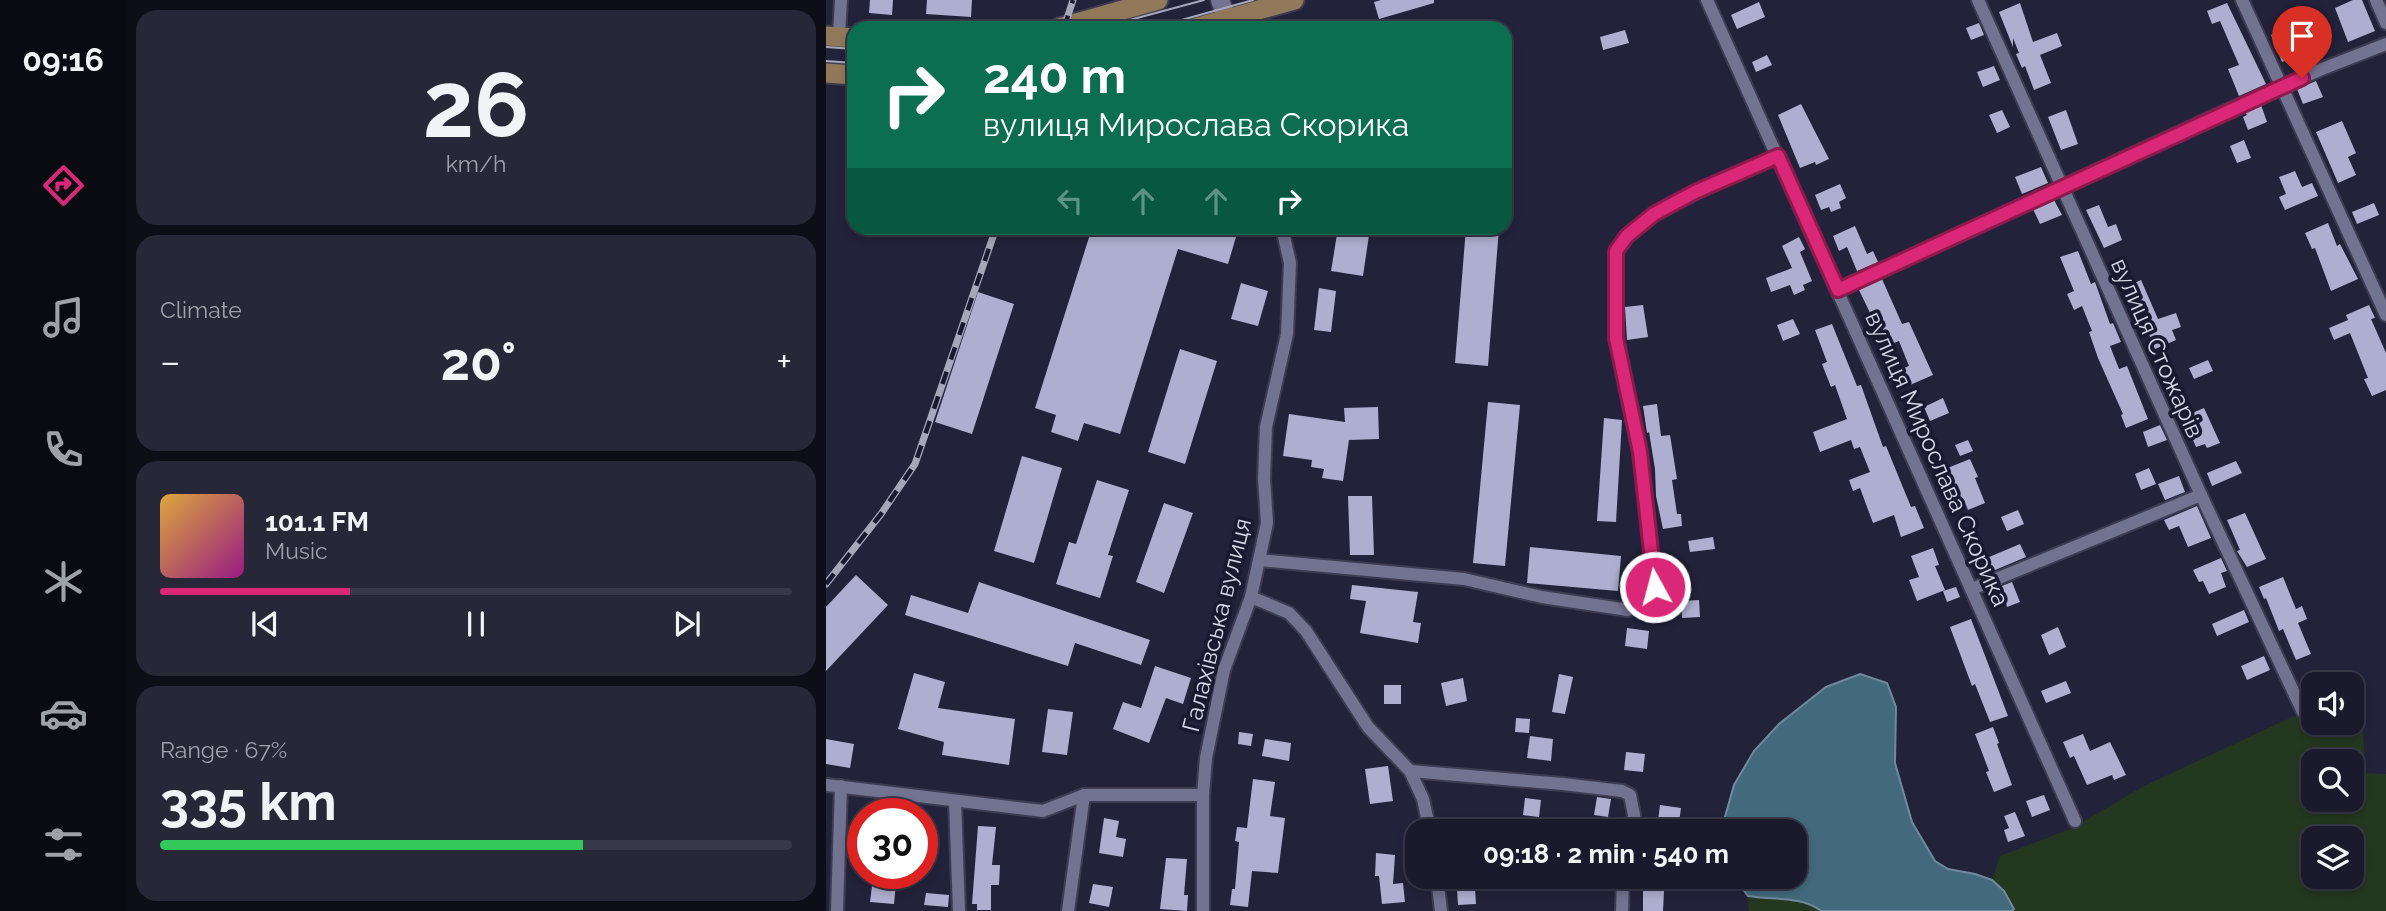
<!DOCTYPE html>
<html lang="en">
<head>
<meta charset="utf-8">
<style>
	:root { --surface:#1a1a2c; --page:#272738; --text:#f1f3f6; --muted:#9fa1a9; --line:#383848; --accent:#db2777 }
	body { margin:0; font-family:Raleway,sans-serif; background:var(--page); color:var(--text); height:100vh; display:flex; flex-direction:column; font-size:26px; white-space:nowrap }
	* { box-sizing:border-box; margin:0 }
	p { font-size:23px; color:var(--muted) }
	.icon { flex:none; width:38px; height:38px; fill:none; stroke:currentColor; stroke-width:2; stroke-linecap:round; stroke-linejoin:round }
	.map { position:relative; flex:1; overflow:hidden }
	.side { display:flex; flex-direction:column; gap:10px; padding:10px; background:#0e0e18; width:700px }
	.side>* { flex:none }
	.guide { position:absolute; left:21px; top:21px; width:665px; height:214px; border-radius:21px; box-shadow:0 4px 10px #0003,0 0 0 2px var(--line); background:#0b6e4f; color:#fff; overflow:hidden }
	.fabs { position:absolute; left:1475px; top:672px; display:grid; gap:14px }
	.fabs a { display:grid; place-items:center; width:63px; height:63px; border-radius:14px; background:var(--surface); box-shadow:0 4px 10px #0003,0 0 0 2px var(--line); font-size:35px }
	.speed { position:absolute; left:21px; top:798px; display:flex; gap:14px; font-size:35px; font-weight:700; text-align:center }
	.speed>* { display:grid; place-content:center; width:91px; height:91px; border-radius:50%; background:var(--surface); box-shadow:0 4px 10px #0003,0 0 0 2px var(--line); line-height:1 }
	.speed .limit { border:10px solid #d22; background:#fff; color:#111 }
	.pin { position:absolute; display:grid; place-items:center; width:60px; height:60px; color:#fff; margin:-72px -30px; border-radius:50% 50% 50% 0; rotate:-45deg; box-shadow:0 0 7px #0007 }
	.pin .icon { rotate:45deg }
	.me { position:absolute; width:77px; margin:-38px; rotate:353deg; stroke-linejoin:round; filter:drop-shadow(0 0 5px #0008) }
	.turn { display:flex; align-items:center; gap:24px; height:147px; padding:0 21px; font-size:32px }
	.turn .icon { width:91px; height:91px; stroke-width:2.5 }
	.turn b { display:block; font-size:49px; line-height:60px }
	.lanes { display:flex; align-items:center; height:66px; padding:0 21px; background:#0003; justify-content:center; gap:35px; direction:ltr }
	.lanes .off { opacity:.35 }
	.big { font-size:52px; font-weight:700; line-height:1.1 }
	.side .widget { flex:1; display:flex; flex-direction:column; justify-content:center; gap:10px; min-width:0; padding:0 24px; border-radius:21px; background:var(--page) }
	.side .dial { align-items:center; gap:0 }
	.dial b { font-size:91px; line-height:1 }
	.song { display:flex; align-items:center; gap:21px }
	.cover { width:84px; height:84px; border-radius:10px; background:linear-gradient(135deg,hsl(40 70% 55%),hsl(310 70% 35%)) }
	.played { height:7px; border-radius:4px; background:linear-gradient(90deg,var(--accent) 30%,var(--line) 30%) }
	.keys { display:flex; justify-content:space-around; direction:ltr }
	.heat { display:flex; justify-content:space-between; align-items:center; font-size:38px; direction:ltr }
	.charge { height:10px; border-radius:5px; background:linear-gradient(90deg,#34c759 67%,var(--line) 0) }
	.trip { position:absolute; left:579px; top:819px; width:402px; height:70px; border-radius:21px; background:var(--surface); box-shadow:0 4px 10px #0003,0 0 0 2px var(--line); font-weight:700; line-height:70px; text-align:center }
	main { display:flex; flex:1; min-height:0 }
	.dock { display:flex; flex-direction:column; width:126px; justify-content:space-around; align-items:center; background:#0a0a12; color:var(--muted) }
	.dock .icon { width:49px; height:49px }
	.dock .on { color:var(--accent) }
	.dock b { font-size:32px; color:var(--text) }
	.map>svg:first-child { display:block }
</style>
</head>
<body>
<main>
<nav class="dock">
<b>09:16</b>
<svg class="icon on" aria-label="directions" viewBox="0 0 24 24"><path d="M12 3l9 9-9 9-9-9zM9 14v-3h6M13 9l2 2-2 2"/></svg>
<svg class="icon" aria-label="music" viewBox="0 0 24 24"><path d="M9 18V5l10-2v13"/><circle cx="6" cy="18" r="3"/><circle cx="16" cy="16" r="3"/></svg>
<svg class="icon" aria-label="phone" viewBox="0 0 24 24"><path d="M5 4h4l2 5-3 2q2 4 5 5l2-3 5 2v4C11 20 4 13 5 4z"/></svg>
<svg class="icon" aria-label="climate" viewBox="0 0 24 24"><path d="M12 3v18M4 7l16 10M4 17L20 7"/></svg>
<svg class="icon" aria-label="car" viewBox="0 0 24 24"><path d="M5 17H2v-5l4-1 3-4h7l3 4 3 1v5h-3M9 17h6M6 11h13"/><circle cx="7" cy="17" r="2"/><circle cx="17" cy="17" r="2"/></svg>
<svg class="icon" aria-label="filters" viewBox="0 0 24 24"><path d="M4 7h16M4 17h16"/><circle cx="9" cy="7" r="2"/><circle cx="15" cy="17" r="2"/></svg>
</nav>
<section class="side">
<div class="widget dial"><b>26</b><p>km/h</p></div>
<div class="widget"><p>Climate</p>
<div class="heat"><a>−</a><b class="big">20°</b><a>+</a></div>
</div>
<div class="widget">
<div class="song"><i class="cover"></i><div><b>101.1 FM</b><p>Music</p></div></div>
<div class="played"></div>
<div class="keys"><svg class="icon" aria-label="previous" viewBox="0 0 24 24"><path d="M18 5L8 12l10 7zM5 5v14"/></svg><svg class="icon" aria-label="pause" viewBox="0 0 24 24"><path d="M8 5v14M16 5v14"/></svg><svg class="icon" aria-label="next" viewBox="0 0 24 24"><path d="M6 5l10 7-10 7zM19 5v14"/></svg></div>
</div>
<div class="widget"><p>Range · 67%</p><b class="big">335 km</b><div class="charge"></div></div>
</section>
<div class="map">
<svg width="1560" height="911" viewBox="0 0 1560 911">
	<rect width="100%" height="100%" fill="#23223b"/>
	<!-- green -->
	<g fill="#243820" fill-rule="evenodd">
		<path d="M1536 696 1539 773 1560 774V911H1186L1188 908 1178 891 1166 880 1174 856 1247 828 1316 787 1477 712 1487 709 1488 723H1526V698ZM1488 761H1526V800H1488ZM1488 838H1526V877H1488Z"/>
		<path d="M922 896C946 900 976 896 995 911H923Z"/>
	</g>
	<!-- water -->
	<path fill="#43697d" stroke="#6f8a9d" stroke-width="2" d="M1034 674 1061 683 1070 707 1069 763 1086 822 1109 861 1122 869 1149 874 1166 880 1178 891 1188 909 1186 911H995C976 896 946 900 922 896L908 877H970V831H895L908 785 928 751 953 724 1000 687Z"/>
	<!-- building -->
	<g fill="#aeafd0">
		<path d="M44 0H67L66 15 43 13Z"/>
		<path d="M101 0H146L145 17 100 14Z"/>
		<path d="M555 0H608V3L553 19 548 2Z"/>
		<path d="M1527 0H1536L1549 31 1522 42 1509 8Z"/>
		<path d="M933 2 939 17 911 29 905 15Z"/>
		<path d="M1194 3 1207 42 1231 33 1236 46 1214 55 1225 83 1208 90 1199 66 1196 68 1190 54 1193 53 1187 38V47L1173 12Z"/>
		<path d="M1401 3 1440 84 1413 96 1402 69 1413 65 1394 21 1386 24 1381 11Z"/>
		<path d="M1476 22 1487 49 1456 62 1445 35Z"/>
		<path d="M1153 23 1158 35 1145 40 1140 28Z"/>
		<path d="M799 30 803 43 777 50 774 37Z"/>
		<path d="M941 55 946 65 930 72 926 62Z"/>
		<path d="M1168 66 1174 80 1157 87 1151 72Z"/>
		<path d="M1490 81 1497 97 1477 104 1471 89Z"/>
		<path d="M975 104 1003 159 990 165 989 162 974 168 952 115Z"/>
		<path d="M1435 105 1441 122 1422 130 1417 117 1421 115 1419 112Z"/>
		<path d="M1176 110 1184 127 1171 133 1163 115Z"/>
		<path d="M1240 110 1252 144 1235 150 1222 117Z"/>
		<path d="M1516 121 1530 153 1522 157 1530 175 1512 183 1490 132Z"/>
		<path d="M1418 140 1425 158 1411 163 1404 146Z"/>
		<path d="M1215 167 1222 183 1196 194 1189 177Z"/>
		<path d="M1469 171 1476 187 1486 183 1492 196 1459 210 1453 197 1460 194 1453 177Z"/>
		<path d="M1014 184 1020 198 1013 202 1015 208 1005 212 1003 207 995 210 989 195Z"/>
		<path d="M1228 200 1236 215 1214 224 1207 209Z"/>
		<path d="M1548 203 1553 215 1531 224 1526 212Z"/>
		<path d="M1273 205 1282 227 1290 224 1296 240 1278 248 1260 210Z"/>
		<path d="M1502 223 1511 246 1514 244 1532 279 1505 291 1489 248 1486 249 1479 233Z"/>
		<path d="M1029 226 1041 254 1047 251 1052 262 1031 271 1021 247 1013 251 1007 236Z"/>
		<path d="M266 228H377L410 237 402 264 352 249 294 434 258 423 252 441 225 432 230 415 209 408Z"/>
		<path d="M512 228H544L537 276 505 271Z"/>
		<path d="M640 228H673L662 366 629 363Z"/>
		<path d="M973 237 979 249 974 252 986 281 977 285 979 290 968 295 964 285 945 292 940 278 966 268 956 246Z"/>
		<path d="M1252 251 1265 284 1269 282 1284 324 1287 323 1295 342 1284 346 1293 369 1301 366 1322 419 1300 428 1295 415 1297 414 1272 358 1263 332 1266 331 1256 306 1248 310 1241 294 1248 291 1234 257Z"/>
		<path d="M1056 279 1076 324 1083 322 1107 375 1077 388 1070 371 1083 366 1073 341 1060 346 1033 290Z"/>
		<path d="M1315 280 1332 319 1350 313 1355 327 1346 330 1350 340 1329 349 1315 315 1309 318 1297 288Z"/>
		<path d="M415 283 442 291 432 326 405 319Z"/>
		<path d="M493 288 510 291 505 332 488 330Z"/>
		<path d="M152 292 188 304 146 434 109 422Z"/>
		<path d="M817 305 822 337 801 340 799 307Z"/>
		<path d="M1543 305 1549 318 1545 319 1560 353V390L1546 396 1538 379 1542 378 1524 333 1508 340 1503 328 1522 320 1520 315Z"/>
		<path d="M967 319 974 334 957 341 951 325Z"/>
		<path d="M1006 324 1031 386 1035 385 1057 447 1060 446 1085 507 1089 506 1098 528 1075 537 1068 515 1047 523 1034 488 1027 491 1023 480 1044 472 1034 447 1028 449 1025 440 994 452 987 432 1021 419 1009 385 1005 387 996 364 1001 362 989 330Z"/>
		<path d="M354 349 391 361 359 464 322 452Z"/>
		<path d="M1382 360 1387 371 1368 379 1363 368Z"/>
		<path d="M1117 398 1123 413 1104 421 1098 407Z"/>
		<path d="M662 402 694 405 679 566 647 563Z"/>
		<path d="M831 404 835 436 844 435 851 479 846 480 851 514H855L856 526 837 529 830 496 829 469 823 432 821 433 817 406Z"/>
		<path d="M552 407 553 439 523 440 517 481 496 478 498 469 485 467 486 460 457 456 463 414 519 422 518 408Z"/>
		<path d="M1378 408 1394 443 1381 448 1379 444 1370 447 1357 417Z"/>
		<path d="M778 418 796 420 790 522 771 521Z"/>
		<path d="M1334 425 1341 440 1322 447 1317 432Z"/>
		<path d="M1142 440 1147 451 1134 456 1129 445Z"/>
		<path d="M196 456 236 468 208 563 168 551Z"/>
		<path d="M1144 459 1152 477 1149 478 1159 503 1142 510 1140 505 1128 510 1114 471Z"/>
		<path d="M1410 461 1416 473 1386 486 1381 473Z"/>
		<path d="M1323 468 1330 484 1315 490 1309 474Z"/>
		<path d="M1353 476 1359 492 1339 500 1332 484Z"/>
		<path d="M271 480 303 490 282 555 287 556 274 598 230 584 243 542 250 544Z"/>
		<path d="M522 496H546L548 555H524Z"/>
		<path d="M338 503 367 513 338 593 310 582Z"/>
		<path d="M1371 506 1385 538 1362 547 1353 526 1343 530 1338 520Z"/>
		<path d="M1192 510 1198 524 1181 531 1175 517Z"/>
		<path d="M1419 513 1440 559 1421 567 1411 551 1414 550 1401 520Z"/>
		<path d="M887 537 889 549 864 552 862 541Z"/>
		<path d="M1194 544 1200 557 1162 573 1156 560Z"/>
		<path d="M704 547 795 556 792 591 701 583Z"/>
		<path d="M1107 548 1113 565 1109 566 1119 590 1091 601 1083 580 1093 577 1085 556Z"/>
		<path d="M1395 558 1401 571 1395 573 1400 587 1383 594 1377 581 1373 582 1367 570Z"/>
		<path d="M853 565 856 586 837 588 836 567Z"/>
		<path d="M30 575 62 605 0 671V607Z"/>
		<path d="M1457 577 1470 609 1476 606 1481 619 1472 623 1485 654 1470 660 1457 629 1453 631 1440 598 1438 599 1433 587Z"/>
		<path d="M153 582 324 640 315 665 249 643 242 666 79 615 85 595 142 613Z"/>
		<path d="M1186 582 1194 602 1181 607 1180 603 1174 606 1168 589Z"/>
		<path d="M526 585 592 592 587 622 595 623 592 643 534 633 540 601 524 599Z"/>
		<path d="M1130 587 1134 597 1121 602 1117 591Z"/>
		<path d="M873 600 874 617 856 618 855 601Z"/>
		<path d="M1418 610 1423 622 1391 636 1386 624Z"/>
		<path d="M1145 619 1182 716 1164 722 1149 684 1146 686 1124 627Z"/>
		<path d="M1232 627 1240 647 1223 655 1215 635Z"/>
		<path d="M801 628 823 631 821 649 799 646Z"/>
		<path d="M1438 656 1444 670 1421 680 1415 666Z"/>
		<path d="M329 666 365 678 357 704 340 698 323 743 287 729 297 702 315 708Z"/>
		<path d="M88 673 119 682 112 708 189 719 183 765 116 755 118 742 72 729Z"/>
		<path d="M733 674 747 677 739 714 726 712Z"/>
		<path d="M637 678 641 701 620 706 615 683Z"/>
		<path d="M1240 681 1245 693 1220 703 1215 691Z"/>
		<rect x="558" y="685" width="17" height="19"/>
		<path d="M222 709 247 712 241 755 216 752Z"/>
		<path d="M690 718 704 719 703 733 689 732Z"/>
		<path d="M1167 727 1173 743 1171 744 1186 785 1168 792 1160 772 1163 771 1149 734Z"/>
		<path d="M413 732 427 734 425 746 412 744Z"/>
		<path d="M1257 734 1264 751 1284 742 1300 775 1288 780 1286 775 1261 785 1248 756 1244 758 1237 742Z"/>
		<path d="M704 736 727 739 725 761 701 758Z"/>
		<path d="M0 739 28 744 24 768 0 764Z"/>
		<path d="M439 739 465 743 463 761 436 756Z"/>
		<path d="M800 752 819 754 817 772 798 770Z"/>
		<path d="M562 766 567 801 544 804 539 769Z"/>
		<path d="M427 779 449 782 444 816 459 818 452 873 426 871 422 907 404 905 406 889H409L413 842 409 841 411 827 421 828Z"/>
		<path d="M1218 795 1224 810 1206 817 1200 801Z"/>
		<path d="M771 797 785 799 782 817 768 815Z"/>
		<path d="M699 798 715 800 713 817 697 815Z"/>
		<path d="M834 805 855 808 853 823 832 821Z"/>
		<path d="M1189 812 1199 836 1182 842 1178 830 1183 828 1178 816Z"/>
		<path d="M278 818 293 821 290 837 300 839 297 857 273 853Z"/>
		<path d="M782 819 798 821 797 831H781Z"/>
		<path d="M152 826 170 827 166 865H174L173 885H165V910H151V904H146Z"/>
		<path d="M550 853 569 855 567 884 577 883 579 902 556 904 553 876H549Z"/>
		<path d="M340 858 361 859 358 895H362L361 911 334 909Z"/>
		<path d="M55 873H71L68 904 44 902 46 886 54 887Z"/>
		<path d="M267 884 287 887 283 907 263 903Z"/>
		<path d="M649 888 650 904 632 905 631 889Z"/>
		<path d="M817 890 838 891 837 911H817Z"/>
		<path d="M100 893 123 895 122 907 98 905Z"/>
	</g>
	<g fill="none" stroke-linecap="round" stroke-linejoin="round">
		<defs>
			<g id="minor">
				<path d="M881 0 1249 821"/>
				<path d="M1152 0 1375 495 1477 712"/>
				<path d="M1416 0 1560 315"/>
				<path d="M1550 0 1560 23"/>
				<path d="M13 37 15 0"/>
				<path d="M1012 290 1393 114 1496 69 1560 44"/>
				<path d="M433 560 638 579 716 597 802 610 820 603 829 587 814 452 790 338V251L801 236 828 214 869 193 952 156"/>
				<path d="M1146 589 1375 495"/>
				<path d="M425 597 463 613 480 631 542 727 584 771 597 799 604 831"/>
				<path d="M584 771 737 784 796 791 804 795 808 815 806 831"/>
				<path d="M0 785 217 811 258 795H377"/>
				<path d="M129 801 133 911"/>
				<path d="M611 877 615 911"/>
				<path d="M11 911 15 786"/>
				<path d="M242 911 258 795"/>
				<path d="M377 911V795L380 758 398 670 425 597 441 523 438 478 440 427 461 334 464 263 456 228"/>
				<path d="M796 911 797 877"/>
			</g>
			<path id="secondary" d="M394 0 401 19"/>
			<g id="primary">
				<path d="M233 28 332 0"/>
				<path d="M369 28 468 0"/>
				<path d="M0 36 28 38"/>
				<path d="M0 73 28 75"/>
			</g>
		</defs>
		<!-- minor casing -->
		<use href="#minor" stroke="#3d3c52" stroke-width="16"/>
		<!-- secondary casing -->
		<use href="#secondary" stroke="#3d3c52" stroke-width="21"/>
		<!-- primary casing -->
		<use href="#primary" stroke="#3d3c52" stroke-width="23"/>
		<!-- minor -->
		<use href="#minor" stroke="#727291" stroke-width="12"/>
		<!-- secondary -->
		<use href="#secondary" stroke="#727291" stroke-width="18"/>
		<!-- primary -->
		<use href="#primary" stroke="#917859" stroke-width="19"/>
		<!-- tram -->
		<g stroke="#a6a7ba" stroke-width="2">
			<path d="M274 28 378 0"/>
			<path d="M327 28 427 0"/>
			<path d="M0 47 28 49"/>
			<path d="M0 61 28 63"/>
		</g>
		<defs>
			<g id="rail">
				<path d="M238 28 247 0"/>
				<path d="M0 584 55 514 89 464 170 228"/>
			</g>
		</defs>
		<!-- rail casing -->
		<use href="#rail" stroke="#a6a7ba" stroke-width="7"/>
		<!-- rail -->
		<use href="#rail" stroke="#191931" stroke-width="4.5" stroke-dasharray="13" stroke-linecap="butt"/>
	</g>
	<g fill="none" stroke-linecap="round" stroke-linejoin="round">
		<defs>
			<path id="route" d="M829 587 814 452 790 338V251L801 236 828 214 869 192 952 156 1012 290 1476 78"/>
		</defs>
		<!-- route casing -->
		<use href="#route" stroke="#8e194d" stroke-width="18"/>
		<!-- route -->
		<use href="#route" stroke="#db2777" stroke-width="12"/>
	</g>
	<g text-anchor="middle" stroke-width="7" stroke-linejoin="round" paint-order="stroke">
		<!-- street labels -->
		<g font-size="24" fill="#d6d7e8" stroke="#191931">
			<text transform="translate(1331 348) rotate(66)" y="8">вулиця Стожарів</text>
			<text transform="translate(1111 459) rotate(66)" y="8">вулиця Мирослава Скорика</text>
			<text transform="translate(391 625) rotate(-76)" y="8">Галахівська вулиця</text>
		</g>
	</g>
</svg>
<div class="fabs">
<a><svg class="icon" aria-label="sound" viewBox="0 0 24 24"><path d="M4 9h4l5-4v14l-5-4H4zM17 9q2 3 0 6"/></svg></a>
<a><svg class="icon" aria-label="search" viewBox="0 0 24 24"><circle cx="10" cy="10" r="6"/><path d="M15 15l6 6"/></svg></a>
<a><svg class="icon" aria-label="layers" viewBox="0 0 24 24"><path d="M12 4l9 5-9 5-9-5zM3 14l9 5 9-5"/></svg></a>
</div>
<div class="speed"><div class="limit">30</div></div>
<div class="pin" style="left:1476px;top:78px;background:#d93025"><svg class="icon" aria-label="arrive" viewBox="0 0 24 24"><path d="M6 21V4h12l-3 4 3 4H6"/></svg></div>
<svg class="me" style="left:829px;top:587px" viewBox="-20 -20 40 40"><circle r="17" fill="#db2777" stroke="#fff" stroke-width="3"/><path d="M0-11L8 9 0 5-8 9z" fill="#fff"/></svg>
<div class="trip">09:18 · 2 min · 540 m</div>
<div class="guide">
<div class="turn"><svg class="icon" aria-label="right" viewBox="0 0 24 24"><path d="M7 20v-9h11M14 6l5 5-5 5"/></svg><div><b>240 m</b>вулиця Мирослава Скорика</div></div>
<div class="lanes"><svg class="icon off" aria-label="left" viewBox="0 0 24 24"><path d="M17 20v-9H6M10 6l-5 5 5 5"/></svg><svg class="icon off" aria-label="ahead" viewBox="0 0 24 24"><path d="M12 20V5M6 11l6-6 6 6"/></svg><svg class="icon off" aria-label="ahead" viewBox="0 0 24 24"><path d="M12 20V5M6 11l6-6 6 6"/></svg><svg class="icon" aria-label="right" viewBox="0 0 24 24"><path d="M7 20v-9h11M14 6l5 5-5 5"/></svg></div>
</div>
</div>
</main>
</body>
</html>
